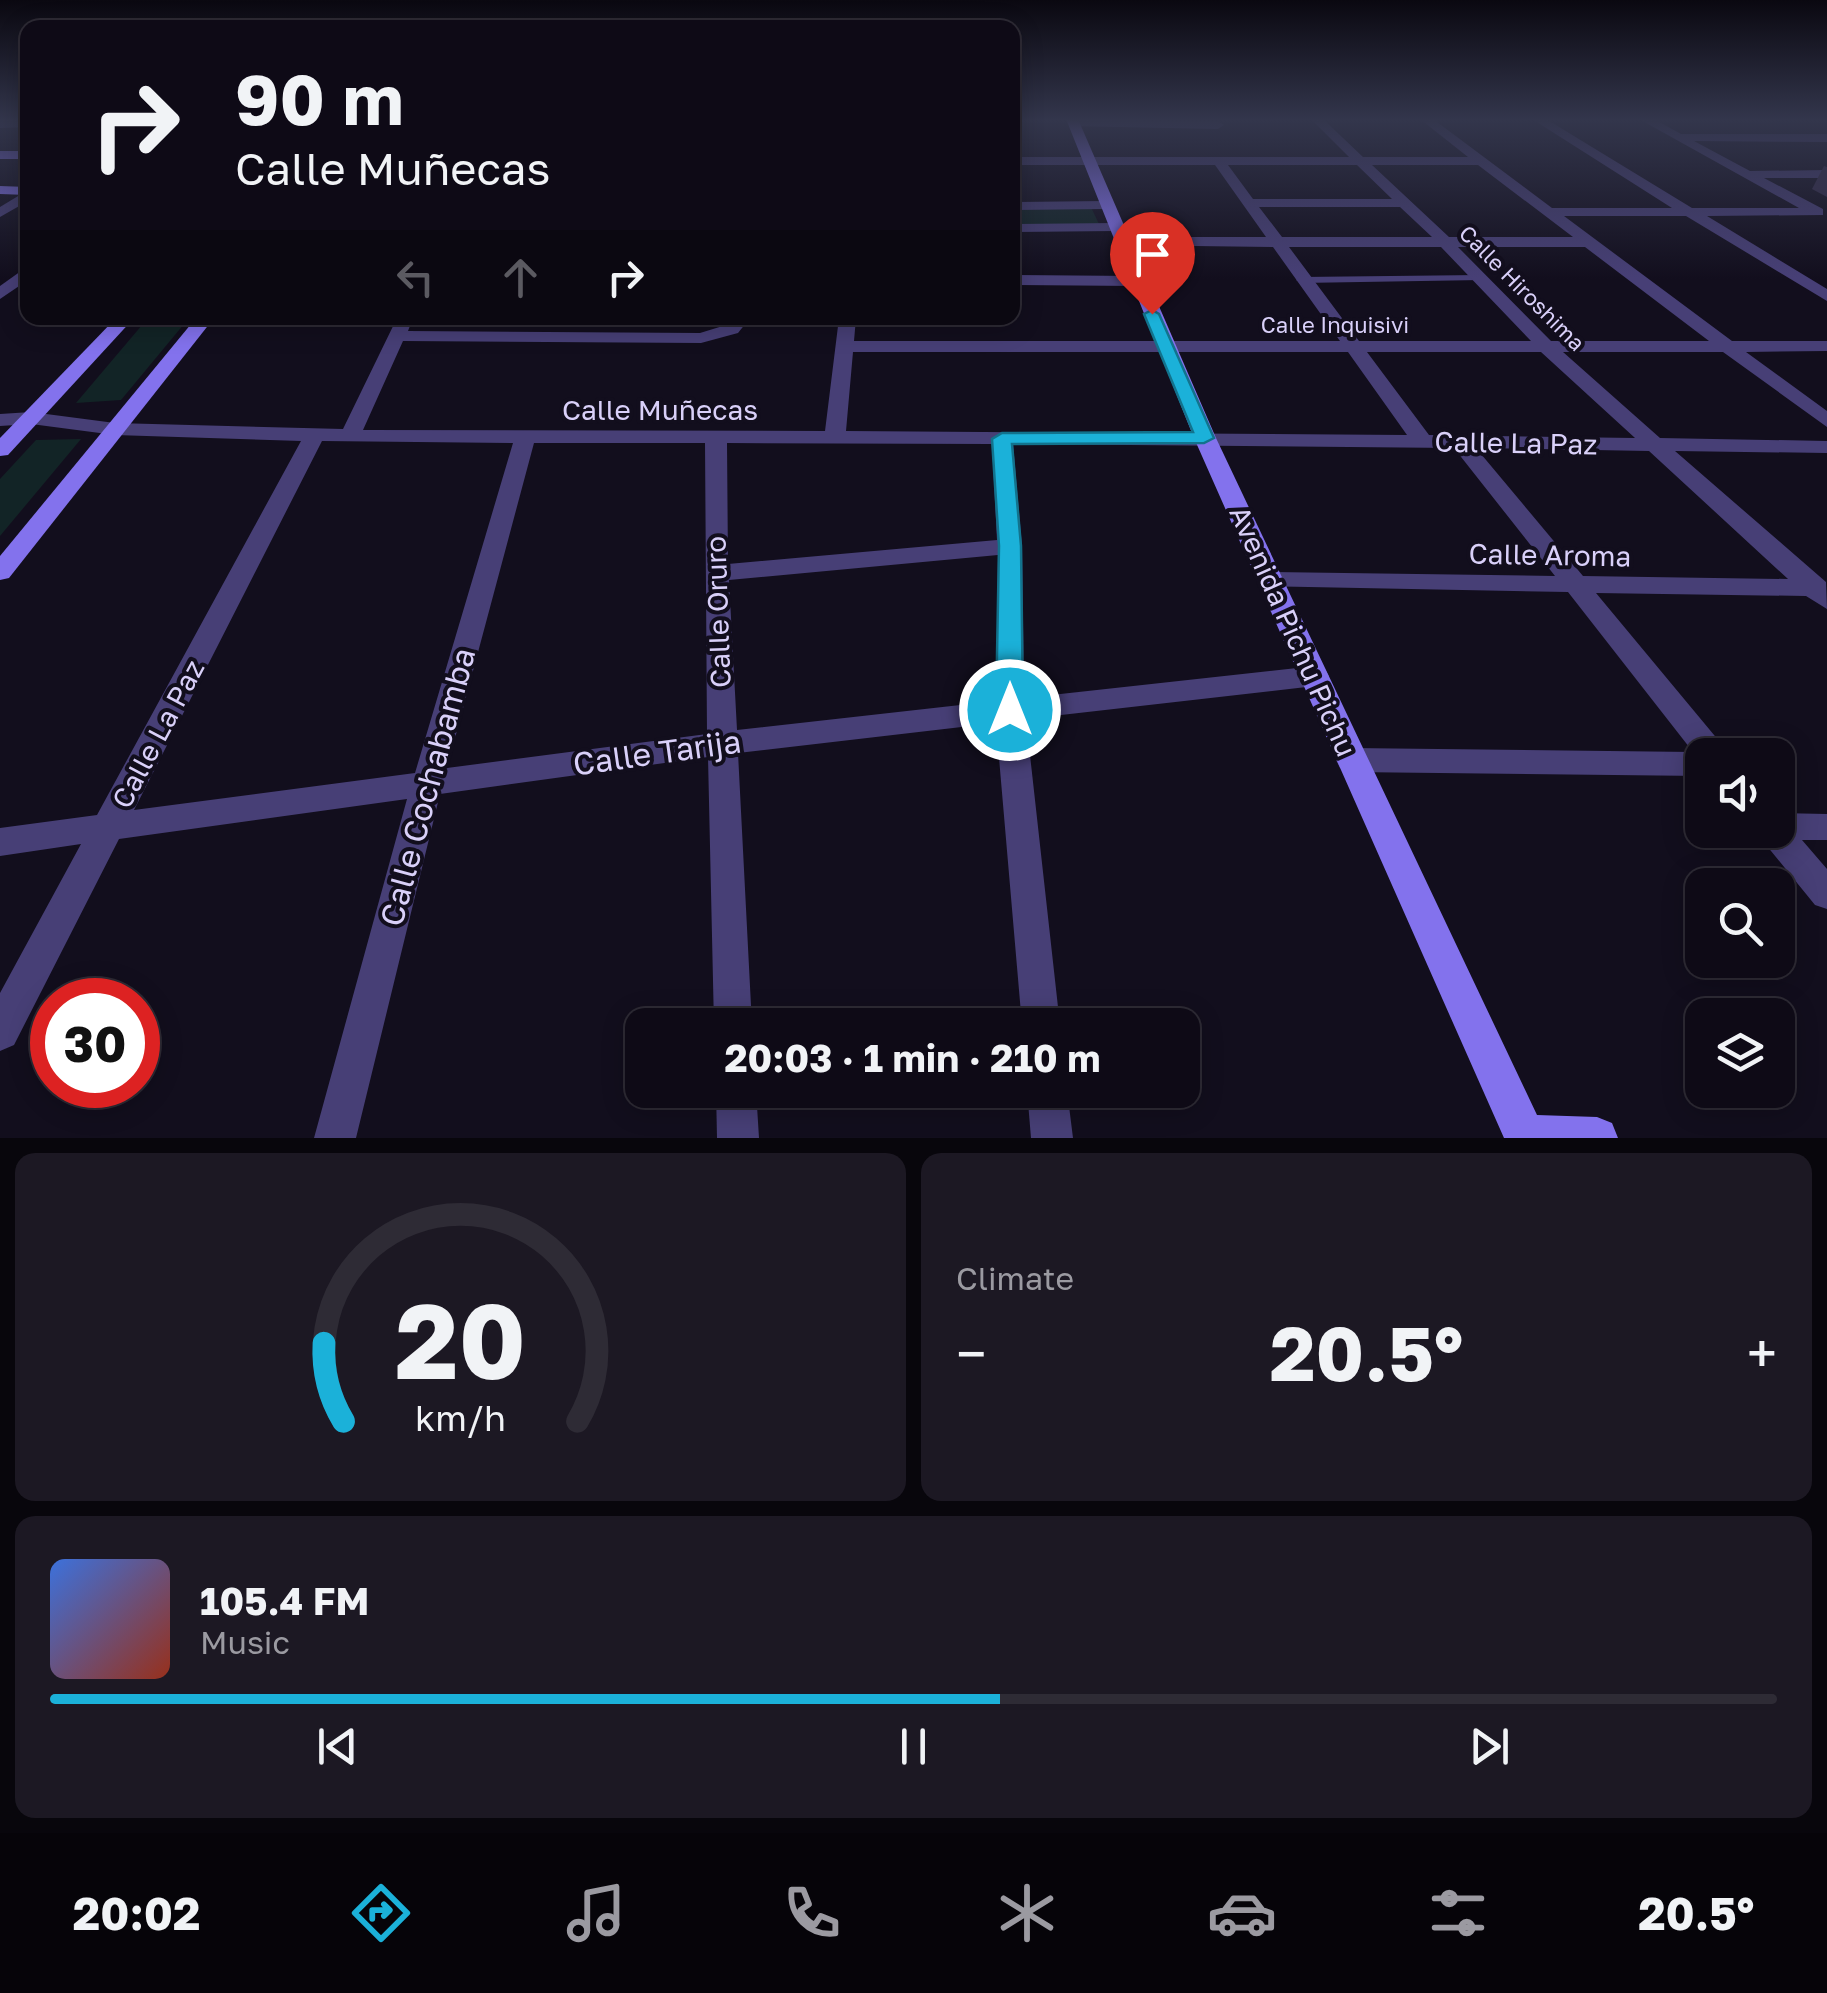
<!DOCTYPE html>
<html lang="en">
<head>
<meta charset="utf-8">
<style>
	:root { --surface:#0e0a16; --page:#1c1823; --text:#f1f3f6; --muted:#9b9aa1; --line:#2e2b35; --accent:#1bb1d9 }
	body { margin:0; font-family:"Golos Text",sans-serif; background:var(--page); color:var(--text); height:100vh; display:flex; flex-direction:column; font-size:38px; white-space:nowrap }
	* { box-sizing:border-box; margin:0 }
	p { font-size:32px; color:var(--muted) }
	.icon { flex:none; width:55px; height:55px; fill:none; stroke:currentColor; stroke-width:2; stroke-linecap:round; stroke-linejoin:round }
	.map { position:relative; height:1138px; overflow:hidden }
	.drawer { display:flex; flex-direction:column; gap:15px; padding:15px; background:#08060c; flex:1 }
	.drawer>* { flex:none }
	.banner { position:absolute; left:20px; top:20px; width:1000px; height:305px; border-radius:20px; box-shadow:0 5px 25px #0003,0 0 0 2px var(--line); background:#0e0a16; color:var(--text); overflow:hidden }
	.controls { position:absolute; left:1685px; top:738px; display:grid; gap:20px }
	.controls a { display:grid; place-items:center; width:110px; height:110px; border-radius:20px; background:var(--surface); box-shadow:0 5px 25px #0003,0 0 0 2px var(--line); font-size:50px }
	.speed { position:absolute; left:30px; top:978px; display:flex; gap:20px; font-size:50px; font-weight:700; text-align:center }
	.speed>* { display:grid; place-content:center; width:130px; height:130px; border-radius:50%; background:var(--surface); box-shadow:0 5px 25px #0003,0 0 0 2px var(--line); line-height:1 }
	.speed .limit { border:15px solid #d22; background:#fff; color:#111 }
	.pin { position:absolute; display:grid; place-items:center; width:85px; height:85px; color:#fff; margin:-102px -42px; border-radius:50% 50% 50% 0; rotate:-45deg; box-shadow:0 0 10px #0007 }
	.pin .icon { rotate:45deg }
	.me { position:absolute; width:110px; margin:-55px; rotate:0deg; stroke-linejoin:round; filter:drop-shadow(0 0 8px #0008) }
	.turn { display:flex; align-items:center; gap:35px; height:210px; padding:0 50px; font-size:45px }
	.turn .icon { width:130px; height:130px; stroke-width:2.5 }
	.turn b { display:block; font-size:70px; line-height:85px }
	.lanes { display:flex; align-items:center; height:95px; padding:0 50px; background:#0003; justify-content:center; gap:50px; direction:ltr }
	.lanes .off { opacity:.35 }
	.big { font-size:75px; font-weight:700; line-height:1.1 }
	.drawer .widget { flex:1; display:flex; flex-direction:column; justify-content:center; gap:15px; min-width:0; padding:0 35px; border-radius:20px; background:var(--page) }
	.drawer .dial { align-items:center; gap:0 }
	.dial svg { height:260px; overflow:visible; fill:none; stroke:var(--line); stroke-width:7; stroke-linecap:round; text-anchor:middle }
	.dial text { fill:var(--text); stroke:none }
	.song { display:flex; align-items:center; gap:30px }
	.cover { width:120px; height:120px; border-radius:15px; background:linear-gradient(135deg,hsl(220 70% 55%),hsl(10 70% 35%)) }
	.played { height:10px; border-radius:5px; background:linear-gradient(90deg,var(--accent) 55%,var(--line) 55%) }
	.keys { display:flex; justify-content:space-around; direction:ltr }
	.heat { display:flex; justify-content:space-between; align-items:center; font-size:55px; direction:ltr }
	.drawer .tiles { flex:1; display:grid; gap:15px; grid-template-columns:1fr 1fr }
	.widget:last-child { grid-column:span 2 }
	.trip { position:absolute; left:625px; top:1008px; width:575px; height:100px; border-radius:20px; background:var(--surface); box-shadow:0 5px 25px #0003,0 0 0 2px var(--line); font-weight:700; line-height:100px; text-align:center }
	.menu { display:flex; height:160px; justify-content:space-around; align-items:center; background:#060409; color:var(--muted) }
	.menu .icon { width:70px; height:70px }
	.menu .active { color:var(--accent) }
	.menu b { font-size:45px; color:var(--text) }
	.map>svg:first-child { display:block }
</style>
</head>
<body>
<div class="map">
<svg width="1827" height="1138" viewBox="0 0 1827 1138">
	<rect width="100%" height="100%" fill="#120e1d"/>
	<!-- green -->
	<g fill="#122426">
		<path d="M1012 207H1091L1099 224 1013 225Z"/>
		<path d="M148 318H189L121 400 76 403Z"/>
		<path d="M81 439 0 536V479L36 440Z"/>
	</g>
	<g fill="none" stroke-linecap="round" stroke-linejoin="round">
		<!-- lane -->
		<path fill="#473f76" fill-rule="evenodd" d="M1479 275 1484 278 1482 280 1301 283 1296 280 1301 277Z"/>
		<!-- street -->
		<g fill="#473f76" fill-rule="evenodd">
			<path d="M1311 119H1323L1363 157H1468L1420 119H1433L1552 208H1672L1532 119H1546L1692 208H1799L1639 119H1654L1681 134H1827V142L1694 141 1750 171 1827 170V178H1764L1823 209V215L1707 216 1827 289V301L1686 216H1564L1732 341H1827V351L1746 352 1827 411V427L1723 352H1563L1660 438 1827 441V453L1675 451 1826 582 1827 609 1806 596 1596 593 1724 747 1728 755H1702V776L1351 772 1340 768 1336 760 1340 752 1351 748 1693 752 1568 592 1263 586 1259 580 1263 574 1272 572 1555 576 1454 448 1013 444 1022 546 1024 698 1315 666 1325 669 1329 676 1325 683 1315 686 1026 719 1060 1025H1022L996 723 738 753 752 1025H714L708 757 440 794 356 1138H314L407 799 119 839 14 1045 0 1051V993L81 844 0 856V828L97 815 301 441 115 435 31 424 0 426V414L31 412 115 423 343 429 397 318H413L408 331 700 333 726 325 732 318H750L738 333 701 343 403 341 363 430 825 431 839 318H856L854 341H1340L1273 247 1116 245V239L1121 237H1266L1215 165H1012V157H1349ZM1228 165H1357L1392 199H1253ZM1372 165H1478L1573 237H1449ZM1259 207H1400L1432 237H1282ZM1289 247H1441L1531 341H1359ZM1458 247H1585L1709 341H1551ZM853 352H1348L1407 435 846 431ZM1367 352H1541L1635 438 1429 435ZM322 441 513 443 415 773 134 810ZM534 443H705L707 734 447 768ZM727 443 992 444 997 540 728 564ZM1476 448 1649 451 1788 579 1583 576ZM998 555 996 701 737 730 729 580Z"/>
			<path d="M0 120H28V127L0 128Z"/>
			<path d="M1073 120 1218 121 1224 125 1218 129 1069 126Z"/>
			<path d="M28 190V201L0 217V207Z"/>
			<path d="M1012 202 1105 201 1112 205 1105 209 1012 210Z"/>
			<path d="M1012 224 1115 223 1122 227 1115 231 1012 232Z"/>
			<path d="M28 266V280L0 299V286Z"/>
			<path d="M1012 275 1136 276 1144 281 1136 286 1012 285Z"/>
			<path d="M1778 813 1827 814V840H1802L1827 869V909L1815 905 1762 840 1758 830H1778Z"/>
			<path d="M716 1090H756L759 1138H717Z"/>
			<path d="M1027 1090H1067L1073 1138H1031Z"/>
		</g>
		<!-- secondary -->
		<g fill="#8372ed" fill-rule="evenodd">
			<path d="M1066 119H1078L1216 438 1537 1115 1597 1117 1612 1123 1618 1138H1504L1194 438Z"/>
			<rect x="0" y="151" width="28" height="8"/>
			<path d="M0 186 28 187V195L0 194Z"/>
			<path d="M116 318H134L8 455 0 456V438Z"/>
			<path d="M196 318H214L9 578 0 580V556Z"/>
		</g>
	</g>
	<!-- wall -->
	<path fill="#362d4c" d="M1824 166 1827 167V197L1812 189Z"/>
	<!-- sky -->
	<linearGradient id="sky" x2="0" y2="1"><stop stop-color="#0a0810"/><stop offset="0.43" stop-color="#33364c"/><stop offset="1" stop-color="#33364c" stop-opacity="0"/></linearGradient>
	<rect width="1827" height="279" fill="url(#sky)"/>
	<!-- route -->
	<path fill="#1bb1d9" stroke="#12738d" stroke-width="2.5" d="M1152 310 1159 314 1214 438 1204 443 1012 444 1021 546 1023 710 1019 717H1000L996 710 999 546 992 439 1002 433 1193 432 1144 314Z"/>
	<g text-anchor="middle" stroke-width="8" stroke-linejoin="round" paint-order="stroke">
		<!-- far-street labels -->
		<g font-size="22" fill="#d9d0f9" stroke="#120e1d">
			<text transform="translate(1522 288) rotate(45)" y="8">Calle Hiroshima</text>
			<text x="1335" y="333">Calle Inquisivi</text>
		</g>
		<!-- street labels -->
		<g font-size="28" fill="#d9d0f9" stroke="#120e1d">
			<text x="660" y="420">Calle Muñecas</text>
			<text transform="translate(1516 443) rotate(1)" y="10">Calle La Paz</text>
			<text transform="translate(1550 555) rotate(1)" y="10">Calle Aroma</text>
			<text transform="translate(718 612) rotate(-92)" y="10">Calle Oruro</text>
			<text transform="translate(1293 631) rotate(66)" y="10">Avenida Pichu Pichu</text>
			<text transform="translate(158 734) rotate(-62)" y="10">Calle La Paz</text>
		</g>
		<!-- near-street labels -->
		<g font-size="32" fill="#d9d0f9" stroke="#120e1d">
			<text transform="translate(657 753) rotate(-8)" y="11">Calle Tarija</text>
			<text transform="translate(428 787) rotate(-75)" y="11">Calle Cochabamba</text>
		</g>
	</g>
</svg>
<div class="controls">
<a><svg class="icon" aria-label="sound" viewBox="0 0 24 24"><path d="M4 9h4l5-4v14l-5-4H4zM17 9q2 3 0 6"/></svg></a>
<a><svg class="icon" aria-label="search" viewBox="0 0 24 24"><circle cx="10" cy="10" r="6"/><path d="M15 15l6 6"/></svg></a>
<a><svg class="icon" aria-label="layers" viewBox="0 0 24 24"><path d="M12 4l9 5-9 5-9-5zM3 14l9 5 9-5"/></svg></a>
</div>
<div class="speed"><div class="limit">30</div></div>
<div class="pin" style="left:1152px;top:314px;background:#d93025"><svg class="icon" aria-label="arrive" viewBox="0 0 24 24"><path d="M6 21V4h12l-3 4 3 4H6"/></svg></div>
<svg class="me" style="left:1010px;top:710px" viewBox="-20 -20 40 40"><circle r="17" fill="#1bb1d9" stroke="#fff" stroke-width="3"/><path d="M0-11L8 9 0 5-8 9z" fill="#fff"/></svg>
<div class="trip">20:03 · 1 min · 210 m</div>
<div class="banner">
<div class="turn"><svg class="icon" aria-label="right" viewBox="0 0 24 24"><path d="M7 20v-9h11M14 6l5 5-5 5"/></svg><div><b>90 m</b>Calle Muñecas</div></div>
<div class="lanes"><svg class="icon off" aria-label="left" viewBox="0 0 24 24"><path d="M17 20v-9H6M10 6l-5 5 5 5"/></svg><svg class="icon off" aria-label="ahead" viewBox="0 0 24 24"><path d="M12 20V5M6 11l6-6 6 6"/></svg><svg class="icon" aria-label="right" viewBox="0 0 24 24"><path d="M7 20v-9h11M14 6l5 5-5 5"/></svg></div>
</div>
</div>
<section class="drawer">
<div class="tiles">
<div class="widget dial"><svg viewBox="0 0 100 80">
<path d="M14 69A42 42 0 1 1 86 69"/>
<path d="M14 69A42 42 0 0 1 8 45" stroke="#1bb1d9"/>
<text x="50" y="56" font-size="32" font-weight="700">20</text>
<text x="50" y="72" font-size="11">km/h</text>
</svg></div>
<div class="widget"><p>Climate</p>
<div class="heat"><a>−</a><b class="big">20.5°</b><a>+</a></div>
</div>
<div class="widget">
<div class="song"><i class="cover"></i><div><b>105.4 FM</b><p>Music</p></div></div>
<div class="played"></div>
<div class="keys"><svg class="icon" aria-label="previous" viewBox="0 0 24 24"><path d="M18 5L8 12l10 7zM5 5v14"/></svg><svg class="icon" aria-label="pause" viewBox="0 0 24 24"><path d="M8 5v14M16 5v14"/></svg><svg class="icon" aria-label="next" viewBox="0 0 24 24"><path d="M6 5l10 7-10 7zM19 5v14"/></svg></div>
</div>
</div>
</section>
<nav class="menu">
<b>20:02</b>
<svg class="icon active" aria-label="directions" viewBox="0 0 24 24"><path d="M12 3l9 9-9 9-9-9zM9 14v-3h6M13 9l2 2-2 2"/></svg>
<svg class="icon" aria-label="music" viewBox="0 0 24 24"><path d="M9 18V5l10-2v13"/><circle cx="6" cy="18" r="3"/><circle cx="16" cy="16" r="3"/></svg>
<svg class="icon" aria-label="phone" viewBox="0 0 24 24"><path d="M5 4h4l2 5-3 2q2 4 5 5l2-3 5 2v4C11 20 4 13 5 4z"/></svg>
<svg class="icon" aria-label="climate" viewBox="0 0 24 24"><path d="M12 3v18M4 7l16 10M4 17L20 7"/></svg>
<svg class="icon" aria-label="car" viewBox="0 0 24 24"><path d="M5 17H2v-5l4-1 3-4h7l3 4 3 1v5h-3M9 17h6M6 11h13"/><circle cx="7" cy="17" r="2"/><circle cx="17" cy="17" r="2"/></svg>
<svg class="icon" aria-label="filters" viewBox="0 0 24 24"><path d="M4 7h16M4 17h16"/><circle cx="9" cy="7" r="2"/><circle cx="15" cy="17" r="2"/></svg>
<b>20.5°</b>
</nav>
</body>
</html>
